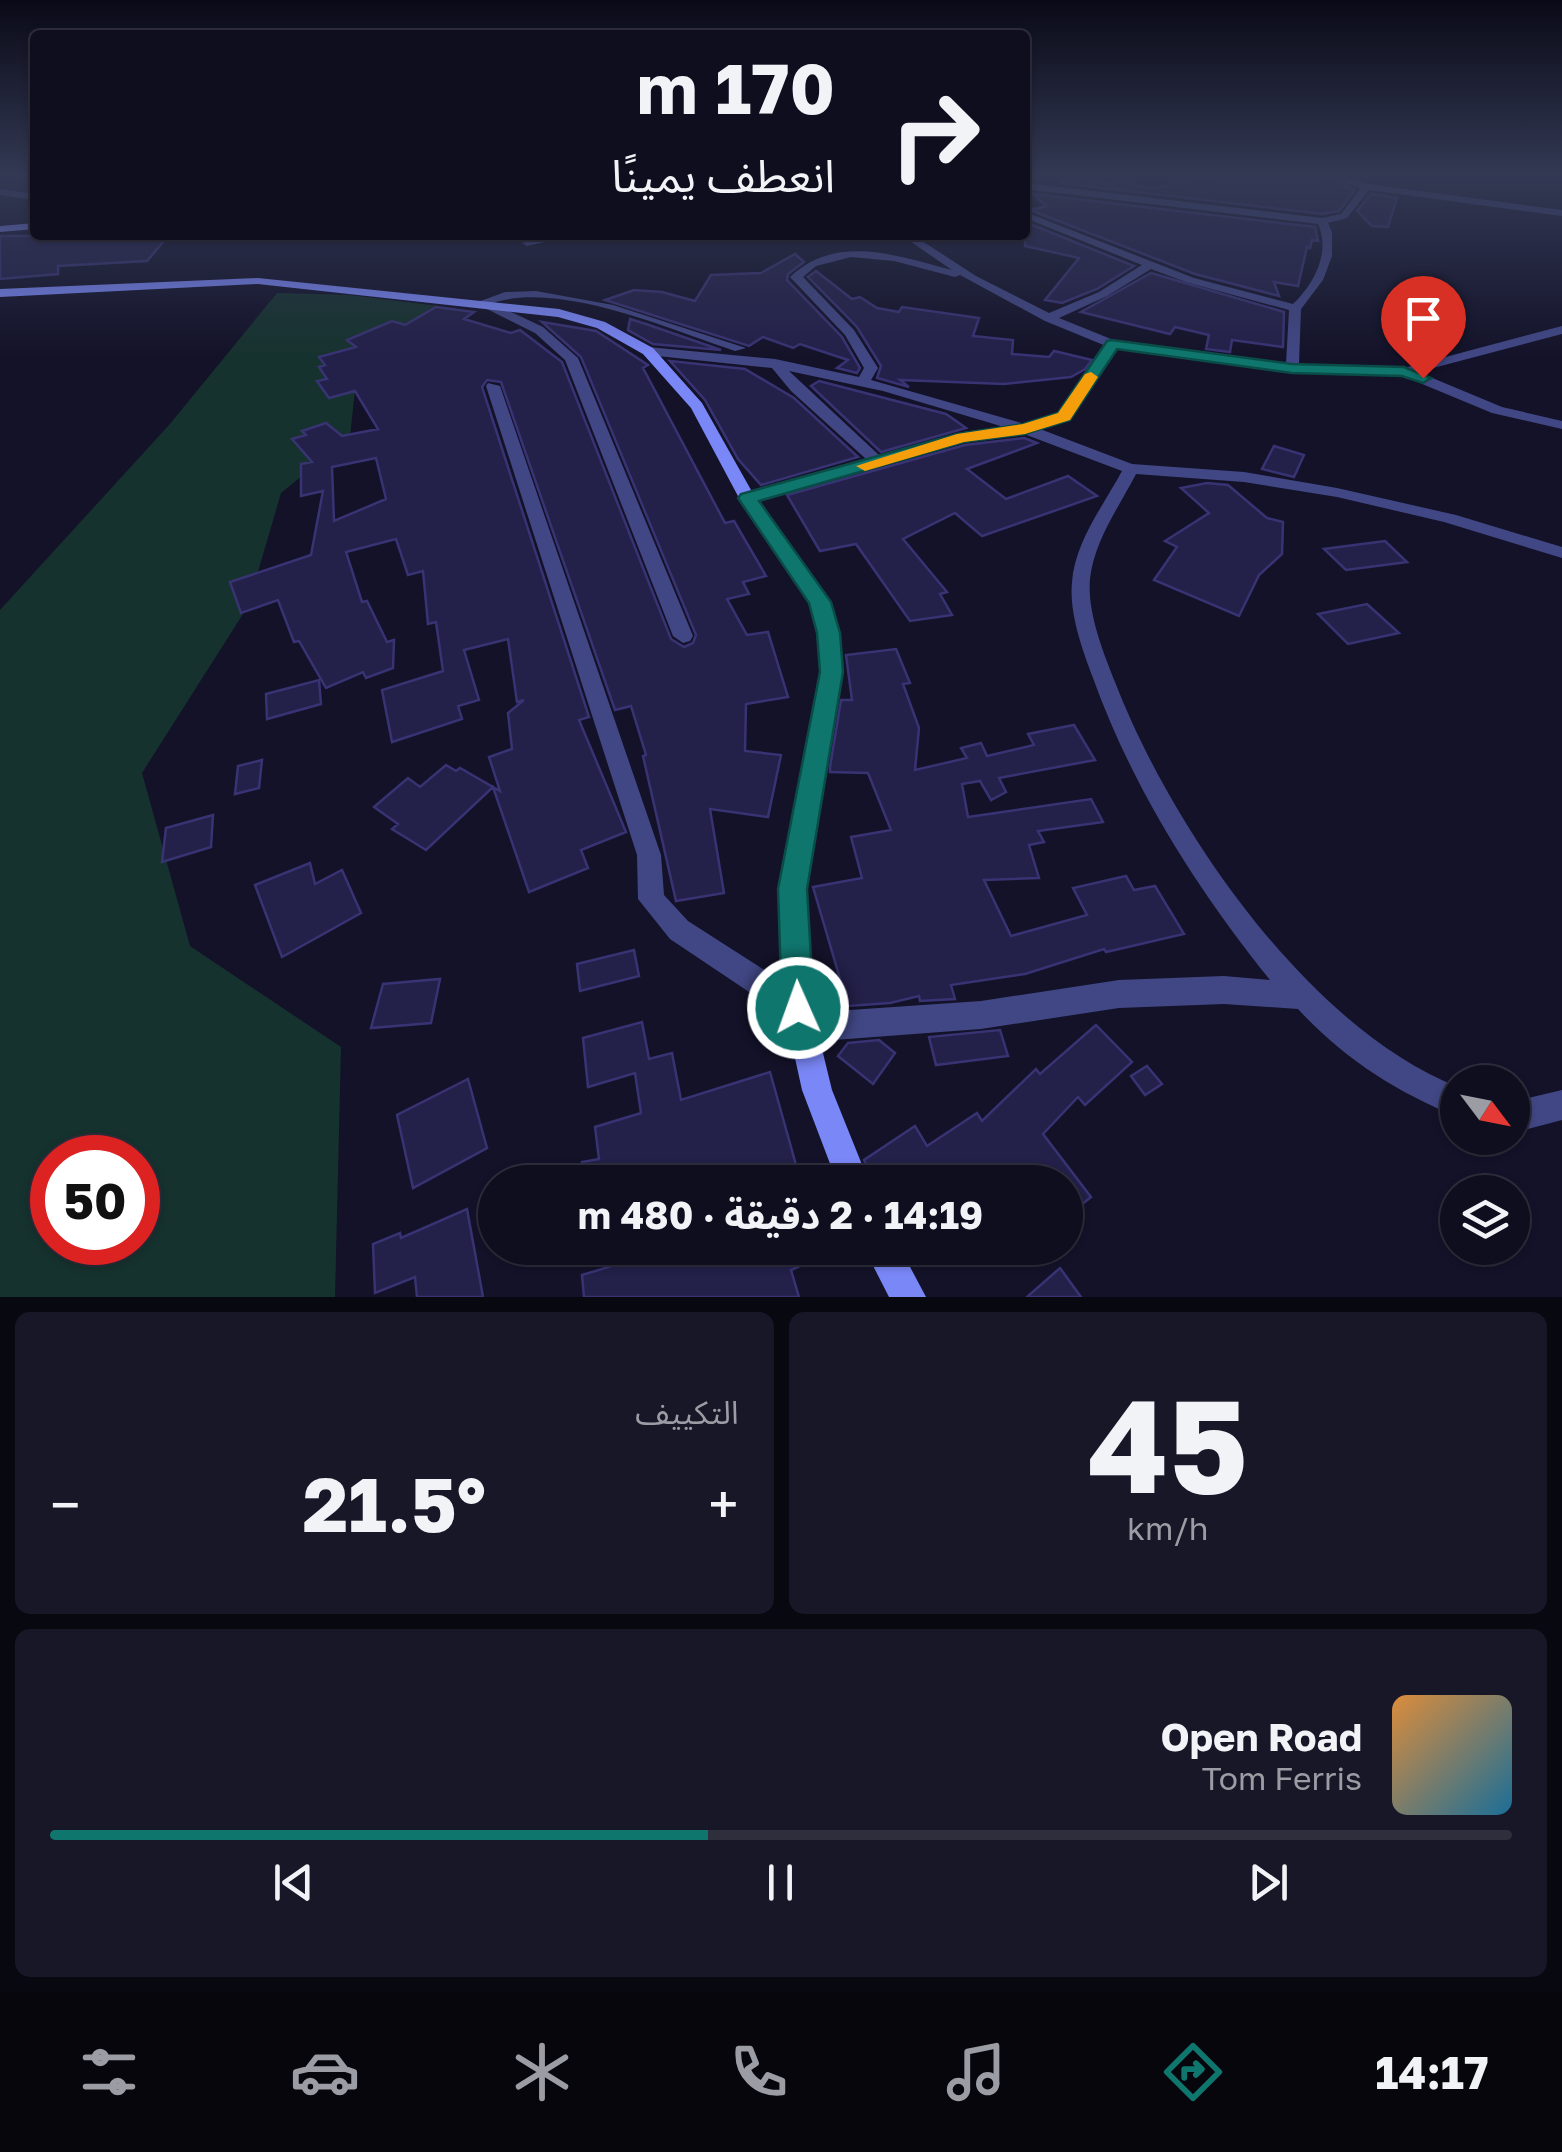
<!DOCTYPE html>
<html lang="ar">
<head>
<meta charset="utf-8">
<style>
	:root { --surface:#0e0e1f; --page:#171728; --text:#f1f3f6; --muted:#9b9ca4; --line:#2e2e3d; --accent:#0f766e }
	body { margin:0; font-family:"Golos Text","Noto Sans Arabic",sans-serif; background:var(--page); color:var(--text); direction:rtl; height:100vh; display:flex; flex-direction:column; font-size:38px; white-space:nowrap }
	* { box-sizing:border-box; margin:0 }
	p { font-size:32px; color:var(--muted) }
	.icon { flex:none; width:55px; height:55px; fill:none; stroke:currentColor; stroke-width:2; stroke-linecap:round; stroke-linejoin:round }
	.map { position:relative; height:1297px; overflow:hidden; direction:ltr }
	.details { display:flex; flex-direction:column; gap:15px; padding:15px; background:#080811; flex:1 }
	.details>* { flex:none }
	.banner { position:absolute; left:30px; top:30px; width:1000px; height:210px; border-radius:10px; box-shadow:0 2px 8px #0004,0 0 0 2px var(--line); direction:rtl; background:#0e0e1f; color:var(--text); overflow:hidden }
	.needle { width:65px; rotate:122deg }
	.controls { position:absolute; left:1440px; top:1065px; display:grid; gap:20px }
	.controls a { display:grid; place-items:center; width:90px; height:90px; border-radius:50%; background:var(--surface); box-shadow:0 2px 8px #0004,0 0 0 2px var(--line); font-size:50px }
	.speed { position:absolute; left:30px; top:1135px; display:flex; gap:20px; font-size:50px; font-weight:700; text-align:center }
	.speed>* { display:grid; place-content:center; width:130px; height:130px; border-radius:50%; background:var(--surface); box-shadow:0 2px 8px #0004,0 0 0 2px var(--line); line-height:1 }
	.speed .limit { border:15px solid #d22; background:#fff; color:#111 }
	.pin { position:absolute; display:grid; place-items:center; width:85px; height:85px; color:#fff; margin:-102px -42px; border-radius:50% 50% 50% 0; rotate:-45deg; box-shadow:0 0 10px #0007 }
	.pin .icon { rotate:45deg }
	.me { position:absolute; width:110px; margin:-55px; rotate:358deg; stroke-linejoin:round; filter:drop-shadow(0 0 8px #0008) }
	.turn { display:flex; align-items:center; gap:35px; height:210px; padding:0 30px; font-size:45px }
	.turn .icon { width:130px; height:130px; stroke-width:2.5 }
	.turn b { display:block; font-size:70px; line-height:85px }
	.big { font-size:75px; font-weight:700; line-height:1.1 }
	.details .tile { flex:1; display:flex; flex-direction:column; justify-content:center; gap:15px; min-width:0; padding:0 35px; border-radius:15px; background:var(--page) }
	.details .dial { align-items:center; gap:0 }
	.dial b { font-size:130px; line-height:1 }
	.song { display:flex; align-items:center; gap:30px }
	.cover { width:120px; height:120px; border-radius:15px; background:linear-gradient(135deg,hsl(30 70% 55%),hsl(200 70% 35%)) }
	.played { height:10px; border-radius:5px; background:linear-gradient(90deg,var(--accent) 45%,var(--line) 45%) }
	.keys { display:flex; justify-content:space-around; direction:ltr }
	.heat { display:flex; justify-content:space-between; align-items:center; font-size:55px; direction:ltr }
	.details .tiles { flex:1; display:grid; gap:15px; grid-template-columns:1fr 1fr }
	.tile:last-child { grid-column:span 2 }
	.trip { position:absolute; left:478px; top:1165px; width:605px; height:100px; border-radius:50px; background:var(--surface); box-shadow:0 2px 8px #0004,0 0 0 2px var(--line); font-weight:700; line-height:100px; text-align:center; direction:rtl }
	.tab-bar { display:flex; height:160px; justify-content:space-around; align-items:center; background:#06060c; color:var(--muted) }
	.tab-bar .icon { width:70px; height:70px }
	.tab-bar .selected { color:var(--accent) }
	.tab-bar b { font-size:45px; color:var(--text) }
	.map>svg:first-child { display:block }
</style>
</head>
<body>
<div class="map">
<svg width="1562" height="1297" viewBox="0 0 1562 1297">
	<rect width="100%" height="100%" fill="#131229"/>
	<!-- green -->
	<path fill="#16322e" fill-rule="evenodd" d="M277 293 349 295 439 306 359 353 350 437 281 493 248 606 142 773 190 946 341 1047 335 1297H0V610L169 425ZM52 1158H138V1242H52Z"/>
	<!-- building -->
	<g fill="#232049" stroke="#383373" stroke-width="2.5" fill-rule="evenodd">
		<path d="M1211 175H1320L1355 190 1339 211 1322 214 1060 183 1081 176 1112 185 1118 181 1153 189Z"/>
		<path d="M1032 194 1315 227 1318 241 1312 240 1310 248 1307 247 1298 286 1274 282 1279 296 1195 274 1030 210 1047 206Z"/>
		<path d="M1371 194 1397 198 1388 227 1372 226 1357 211Z"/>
		<path d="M1025 222 1134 266 1097 289 1062 303 1045 300 1079 258 1025 246Z"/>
		<path d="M169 235 147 261 58 266V274L0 279V236Z"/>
		<path d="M795 254 804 262 788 274 787 280 842 337 860 368 857 373 837 368 848 360 800 344 793 348 763 337 749 346 605 300 634 290 662 292 695 301 711 275 761 273Z"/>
		<path d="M816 271 852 299 860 297 877 308 899 312 902 307 979 318 973 336 1013 340 1012 354 1049 357 1054 351 1092 360 1085 369 1071 377 1004 384 900 380 909 387 877 378 881 366 857 327 808 277Z"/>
		<path d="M1151 273 1284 312 1283 347 1232 340 1230 352 1206 349 1209 335 1175 327 1170 334 1081 312Z"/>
		<path d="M436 307 474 312 464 319 511 333 520 330 562 362 671 639 684 647 693 643 696 635 581 357 542 322 596 331 648 365 643 368 725 523 734 521 766 576 743 582 749 594 727 599 747 635 768 632 788 697 746 704 745 751 781 755 768 817 710 809 724 893 676 901 643 756 646 755 631 706 615 710 501 382 487 380 482 387 589 717 579 720 626 832 581 850 588 868 529 892 493 787 426 850 392 829 398 824 374 807 408 778 420 787 446 765 456 771 460 768 500 791 489 757 512 749 508 713 524 700 517 702 508 639 464 650 479 700 458 706 462 719 392 742 382 690 443 671 436 622 428 624 423 571 408 575 396 539 346 552 362 602 367 601 387 642 394 640 393 668 366 678 363 672 326 688 299 641 294 642 278 600 241 613 230 582 311 555 323 491 301 496V464L312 462 292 439 306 435 302 431 326 423 342 436 378 429 355 391 329 398 317 381 327 379 319 367 325 365 319 357 356 347 347 340 392 321 405 325ZM376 458 386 499 334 521 332 467Z"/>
		<path d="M630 319 646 324 721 350 653 344 628 330Z"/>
		<path d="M670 361 745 369 794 398 858 457 761 485 738 459 705 400Z"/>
		<path d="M819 381 946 414 966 428 881 452 811 386Z"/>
		<path d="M1024 438 1037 443 967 469 1006 499 1068 476 1097 496 982 536 955 513 903 539 947 592 940 594 952 615 910 621 856 544 820 551 787 495 965 445Z"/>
		<path d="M1274 446 1304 455 1294 477 1262 469Z"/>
		<path d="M1207 483 1228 485 1267 518 1283 522 1282 554 1259 575 1239 616 1154 580 1177 547 1165 541 1209 513 1181 488Z"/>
		<path d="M1385 541 1407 562 1346 570 1324 549Z"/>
		<path d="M1367 604 1399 633 1348 644 1318 614Z"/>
		<path d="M896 649 910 683 903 684 919 728 915 770 967 758 961 748 981 743 987 756 1034 745 1028 734 1074 725 1095 760 999 778 1006 792 991 800 980 781 962 784 968 817 1091 799 1103 822 1038 831 1044 842 1029 845 1039 878 984 880 1011 936 1087 915 1073 888 1126 876 1134 890 1155 886 1184 934 1106 952 1104 949 1025 974 951 985 955 999 920 1001 919 996 890 1003 848 1006 813 887 862 878 851 837 891 830 868 773 830 772V767L841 700H852L846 655Z"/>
		<path d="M319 680 321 704 267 719 266 694Z"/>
		<path d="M262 760 259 788 235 794 238 766Z"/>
		<path d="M213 815 211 847 162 862 166 828Z"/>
		<path d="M310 863 315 884 342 870 361 913 282 957 255 885Z"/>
		<path d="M634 950 639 976 580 991 577 964Z"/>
		<path d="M440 979 431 1023 371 1028 383 984Z"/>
		<path d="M642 1022 649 1059 672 1053 681 1100 770 1072 796 1165 744 1182H583L582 1162 599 1159 595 1127 641 1113 635 1073 588 1087 583 1038Z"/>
		<path d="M1096 1025 1132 1062 1085 1105 1078 1097 1043 1134 1091 1197 1065 1218V1182H875L864 1160 915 1126 927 1146 977 1113 982 1121 1036 1069 1040 1074Z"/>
		<path d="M1000 1030 1008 1056 936 1065 929 1037Z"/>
		<path d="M879 1040 895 1053 873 1084 838 1056 848 1043Z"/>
		<path d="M1147 1066 1162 1084 1145 1095 1131 1076Z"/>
		<path d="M468 1079 487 1148 413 1188 397 1115Z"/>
		<path d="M467 1209 483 1297H417L415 1277 375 1293 373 1244 400 1233 401 1238Z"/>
		<path d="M672 1248H840L791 1270 799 1297H584L582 1275Z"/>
		<path d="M1060 1268 1081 1297H1027Z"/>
	</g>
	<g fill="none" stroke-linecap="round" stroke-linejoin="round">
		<!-- street -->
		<g fill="#414784" fill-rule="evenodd">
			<path d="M1324 175H1338L1368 184 1562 210V216L1369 190 1347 218 1328 223 1332 232V256L1323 280 1301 309 1299 364 1404 368 1562 326V334L1418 372 1502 407 1562 421V429L1492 413 1403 376 1292 372 1116 349 1069 420 1040 429 1132 464 1244 472 1337 488 1456 515 1562 547V558L1444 522 1337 497 1244 482 1136 474C1119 507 1094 541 1090 579 1087 612 1103 652 1115 682 1171 827 1308 1028 1458 1087V1117C1396 1092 1343 1058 1298 1009L1224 1004 1119 1008 981 1029 834 1040 788 1018 670 939 638 899 637 855 486 386 488 383 500 386 661 855 664 895 688 921 808 998 835 1011 981 1001 1119 980 1224 976 1270 980C1197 889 1133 789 1093 678 1082 649 1069 613 1072 582 1075 542 1103 506 1122 471L1024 434 964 441 753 501H741V495L866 459 791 391 772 368 648 355 641 351 648 347 775 359 859 377 864 368 845 335 790 277C836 233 898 256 952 270L901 235H913L976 276 1049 313 1099 292 1142 265 1025 218V212L1194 278 1293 304C1314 284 1331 252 1318 224L1025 189V183L1322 218 1341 214 1361 188ZM851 257 894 261 955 277 960 275 1045 321 1106 346 1059 414 1025 424 871 380 878 368 854 330 803 277 816 266ZM1151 269 1186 282 1289 310 1286 363 1116 341 1059 318 1107 296ZM789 371 883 391 1004 427 963 432 880 456Z"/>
			<path d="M0 189 35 194V200L0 195Z"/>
			<path d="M554 235H576L527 246 522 243Z"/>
			<path d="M536 291 613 305 746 348 735 351C668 329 561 281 492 303L543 327 578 358 693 636 690 641 683 643 673 636 565 360 535 333 475 303 505 292Z"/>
			<path d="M1562 1090V1120L1512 1133V1102Z"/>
		</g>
		<!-- secondary -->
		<g fill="#7a87f6" fill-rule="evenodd">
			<path d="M35 223V229L0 232V226Z"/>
			<path d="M258 278 559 309 605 322 653 348 702 403 755 497 829 602 838 633 842 672 806 889 812 1008 832 1090 869 1182H837L802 1090 784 1008 780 889 822 672 818 633 811 603 739 498 691 408 643 354 597 328 558 317 258 284 0 297V289Z"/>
			<path d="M864 1248H900L926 1297H889Z"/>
		</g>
	</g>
	<!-- sky -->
	<linearGradient id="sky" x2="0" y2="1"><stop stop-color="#0a0a17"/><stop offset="0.49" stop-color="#333954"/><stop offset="1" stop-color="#333954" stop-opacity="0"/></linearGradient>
	<rect width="1562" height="357" fill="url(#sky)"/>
	<!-- route -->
	<path fill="#0f766e" stroke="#0a4d48" stroke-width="2.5" d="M1112 340 1292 364 1404 367 1431 378 1423 383 1402 376 1292 373 1117 349 1070 420 1025 434 964 442 759 501 831 602 840 633 843 672 807 889 814 1008 810 1020 798 1024 787 1020 782 1008 778 889 820 672 817 633 809 603 738 498 741 494 957 434 1023 424 1058 413 1107 341Z"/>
	<!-- slow -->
	<path fill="#f59e0b" d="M1091 372 1098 377 1070 420 1025 434 964 442 865 471 856 466 957 434 1023 424 1058 413 1085 374Z"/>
</svg>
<div class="controls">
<a><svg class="needle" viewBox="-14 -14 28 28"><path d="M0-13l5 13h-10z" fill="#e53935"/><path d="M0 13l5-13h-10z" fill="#9b9ca4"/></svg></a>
<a><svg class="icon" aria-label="layers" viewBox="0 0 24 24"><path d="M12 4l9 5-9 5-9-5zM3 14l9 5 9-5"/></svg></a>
</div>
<div class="speed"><div class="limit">50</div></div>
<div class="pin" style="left:1423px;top:378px;background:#d93025"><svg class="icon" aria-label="arrive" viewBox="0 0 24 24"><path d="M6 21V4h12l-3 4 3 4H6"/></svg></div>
<svg class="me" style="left:798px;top:1008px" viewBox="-20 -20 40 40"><circle r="17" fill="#0f766e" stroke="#fff" stroke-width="3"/><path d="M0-11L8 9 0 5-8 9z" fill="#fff"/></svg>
<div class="trip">14:19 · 2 دقيقة · 480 m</div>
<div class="banner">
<div class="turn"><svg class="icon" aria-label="right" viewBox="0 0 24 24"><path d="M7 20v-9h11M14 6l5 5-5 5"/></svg><div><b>170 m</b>انعطف يمينًا</div></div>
</div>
</div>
<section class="details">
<div class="tiles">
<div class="tile dial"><b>45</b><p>km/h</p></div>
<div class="tile"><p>التكييف</p>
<div class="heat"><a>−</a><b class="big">21.5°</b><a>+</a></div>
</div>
<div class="tile">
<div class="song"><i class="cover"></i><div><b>Open Road</b><p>Tom Ferris</p></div></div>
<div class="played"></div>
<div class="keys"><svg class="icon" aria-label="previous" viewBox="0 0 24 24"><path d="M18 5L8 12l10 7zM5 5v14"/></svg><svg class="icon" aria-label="pause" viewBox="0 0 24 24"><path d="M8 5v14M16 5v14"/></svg><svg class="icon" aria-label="next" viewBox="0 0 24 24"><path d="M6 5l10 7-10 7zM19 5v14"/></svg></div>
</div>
</div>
</section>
<nav class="tab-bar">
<b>14:17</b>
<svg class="icon selected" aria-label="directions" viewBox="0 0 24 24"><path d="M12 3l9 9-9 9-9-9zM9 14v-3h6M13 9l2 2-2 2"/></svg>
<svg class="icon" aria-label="music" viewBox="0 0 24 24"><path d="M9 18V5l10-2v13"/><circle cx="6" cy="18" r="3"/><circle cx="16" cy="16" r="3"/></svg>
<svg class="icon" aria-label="phone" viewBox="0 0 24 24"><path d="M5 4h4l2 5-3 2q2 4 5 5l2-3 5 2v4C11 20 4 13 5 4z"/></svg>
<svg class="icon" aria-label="climate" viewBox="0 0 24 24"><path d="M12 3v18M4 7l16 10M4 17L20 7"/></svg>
<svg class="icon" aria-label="car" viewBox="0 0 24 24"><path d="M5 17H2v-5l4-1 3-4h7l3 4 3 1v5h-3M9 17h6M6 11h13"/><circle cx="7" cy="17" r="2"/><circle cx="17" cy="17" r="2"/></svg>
<svg class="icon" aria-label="filters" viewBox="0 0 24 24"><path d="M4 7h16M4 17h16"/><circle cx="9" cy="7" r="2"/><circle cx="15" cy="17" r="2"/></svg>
</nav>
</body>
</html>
